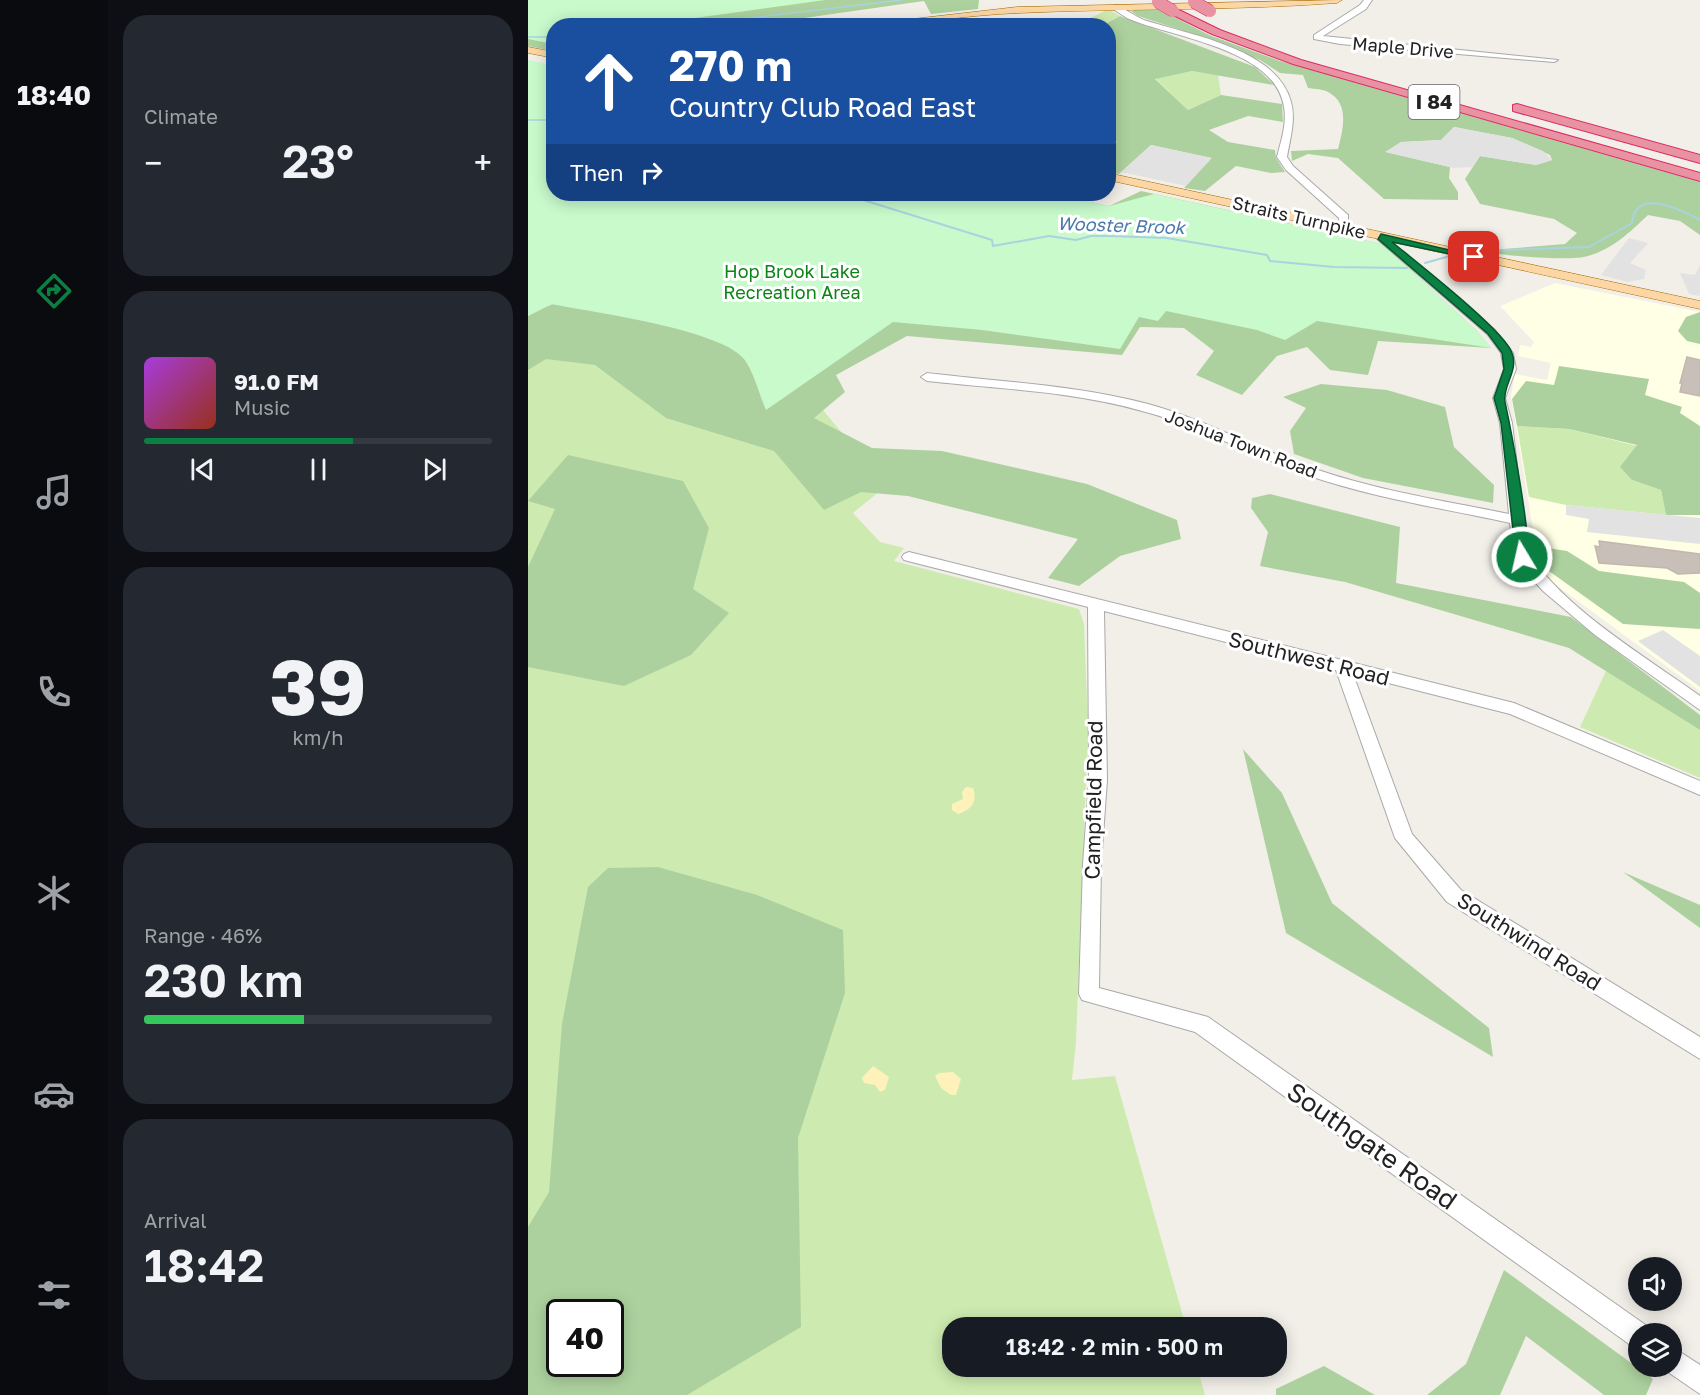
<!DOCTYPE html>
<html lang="en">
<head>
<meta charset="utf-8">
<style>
	:root { --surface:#171b24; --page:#242831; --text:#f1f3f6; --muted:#9ea1a6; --line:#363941; --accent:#0b8043 }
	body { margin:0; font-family:"Golos Text",sans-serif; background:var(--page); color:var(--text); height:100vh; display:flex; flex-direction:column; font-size:22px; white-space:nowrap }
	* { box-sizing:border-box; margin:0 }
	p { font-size:20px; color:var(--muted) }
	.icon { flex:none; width:33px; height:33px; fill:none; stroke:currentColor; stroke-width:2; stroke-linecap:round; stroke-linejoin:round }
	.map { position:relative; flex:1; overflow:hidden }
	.panel { display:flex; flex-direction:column; gap:15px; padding:15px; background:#0d0f14; width:420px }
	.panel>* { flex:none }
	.banner { position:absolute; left:18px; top:18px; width:570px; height:183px; border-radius:24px; box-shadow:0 3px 15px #0003; background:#1a4fa0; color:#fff; overflow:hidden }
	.buttons { position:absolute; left:1100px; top:1257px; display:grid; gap:12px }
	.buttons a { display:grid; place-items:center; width:54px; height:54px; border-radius:50%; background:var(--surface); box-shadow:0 3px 15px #0003; font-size:30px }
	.speed { position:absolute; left:18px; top:1299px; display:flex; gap:12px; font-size:30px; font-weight:700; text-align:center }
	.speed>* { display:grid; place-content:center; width:78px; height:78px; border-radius:50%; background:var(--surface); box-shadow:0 3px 15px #0003; line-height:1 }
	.speed .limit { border:3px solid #111; border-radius:9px; background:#fff; color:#111 }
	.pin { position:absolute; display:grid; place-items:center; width:51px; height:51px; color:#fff; margin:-26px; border-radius:12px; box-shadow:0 3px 9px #0006 }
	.me { position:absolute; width:66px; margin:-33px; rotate:351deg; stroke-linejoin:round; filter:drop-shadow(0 0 4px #0008) }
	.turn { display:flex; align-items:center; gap:21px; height:126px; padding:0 24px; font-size:27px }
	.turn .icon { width:78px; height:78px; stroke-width:2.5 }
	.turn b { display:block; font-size:42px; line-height:51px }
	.then { display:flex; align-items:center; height:57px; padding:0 24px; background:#0003; gap:12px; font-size:22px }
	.big { font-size:45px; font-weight:600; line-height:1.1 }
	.panel .widget { flex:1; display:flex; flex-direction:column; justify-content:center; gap:9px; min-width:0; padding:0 21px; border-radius:24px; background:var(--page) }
	.panel .dial { align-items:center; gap:0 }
	.dial b { font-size:78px; line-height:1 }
	.song { display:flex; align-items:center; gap:18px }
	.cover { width:72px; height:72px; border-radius:9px; background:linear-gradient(135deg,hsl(280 70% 55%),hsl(10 70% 35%)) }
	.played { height:6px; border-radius:3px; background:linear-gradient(90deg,var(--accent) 60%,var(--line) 60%) }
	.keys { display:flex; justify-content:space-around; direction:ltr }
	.heat { display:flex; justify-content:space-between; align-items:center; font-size:33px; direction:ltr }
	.charge { height:9px; border-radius:4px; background:linear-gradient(90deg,#34c759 46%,var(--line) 0) }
	.trip { position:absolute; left:414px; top:1317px; width:345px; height:60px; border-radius:24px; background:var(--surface); box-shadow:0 3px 15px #0003; font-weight:600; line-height:60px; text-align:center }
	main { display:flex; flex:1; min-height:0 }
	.tab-bar { display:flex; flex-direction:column; width:108px; justify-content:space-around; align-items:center; background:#090b0e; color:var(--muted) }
	.tab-bar .icon { width:42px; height:42px }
	.tab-bar .on { color:var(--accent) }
	.tab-bar b { font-size:27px; color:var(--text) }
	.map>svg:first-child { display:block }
</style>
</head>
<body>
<main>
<nav class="tab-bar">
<b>18:40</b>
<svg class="icon on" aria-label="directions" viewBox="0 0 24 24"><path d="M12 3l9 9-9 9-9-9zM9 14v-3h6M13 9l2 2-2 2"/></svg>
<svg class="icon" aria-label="music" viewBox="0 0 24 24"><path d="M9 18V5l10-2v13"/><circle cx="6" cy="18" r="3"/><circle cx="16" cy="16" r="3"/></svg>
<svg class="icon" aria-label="phone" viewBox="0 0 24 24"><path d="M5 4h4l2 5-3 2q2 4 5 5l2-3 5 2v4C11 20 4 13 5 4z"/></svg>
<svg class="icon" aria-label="climate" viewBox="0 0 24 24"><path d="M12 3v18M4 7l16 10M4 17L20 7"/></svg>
<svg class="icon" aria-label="car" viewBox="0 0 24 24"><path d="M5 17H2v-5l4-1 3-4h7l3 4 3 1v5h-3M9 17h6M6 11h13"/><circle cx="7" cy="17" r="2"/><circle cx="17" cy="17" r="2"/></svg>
<svg class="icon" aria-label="filters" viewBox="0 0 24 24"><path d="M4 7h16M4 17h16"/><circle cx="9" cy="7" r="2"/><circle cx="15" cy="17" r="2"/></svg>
</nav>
<section class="panel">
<div class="widget"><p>Climate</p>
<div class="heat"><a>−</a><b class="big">23°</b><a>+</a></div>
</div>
<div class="widget">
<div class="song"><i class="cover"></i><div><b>91.0 FM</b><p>Music</p></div></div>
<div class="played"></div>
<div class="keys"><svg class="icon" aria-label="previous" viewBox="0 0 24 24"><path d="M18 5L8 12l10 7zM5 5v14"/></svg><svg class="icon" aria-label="pause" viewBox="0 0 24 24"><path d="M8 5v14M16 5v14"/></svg><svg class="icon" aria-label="next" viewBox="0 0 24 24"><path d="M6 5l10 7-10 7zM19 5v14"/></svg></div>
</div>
<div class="widget dial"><b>39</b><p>km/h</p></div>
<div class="widget"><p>Range · 46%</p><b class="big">230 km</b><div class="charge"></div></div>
<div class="widget"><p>Arrival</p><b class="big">18:42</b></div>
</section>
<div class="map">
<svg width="1172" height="1395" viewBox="0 0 1172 1395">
	<rect width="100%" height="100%" fill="#f2efe9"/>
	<!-- education -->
	<path fill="#ffffe5" d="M1027 283 1172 312V691L1012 573 983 396 987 374 1019 380 1023 363 990 356 992 345 1003 347 1006 342 972 306Z"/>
	<!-- grass -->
	<g fill="#cdebb0" fill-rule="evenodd">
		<path d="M580 9 592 16 573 25 547 26Z"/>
		<path d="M664 71 690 75 693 95 660 110 627 78Z"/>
		<path d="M0 299 275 386 358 486 325 513 352 542 376 548 366 561 551 609 556 624 560 729 548 1042 544 1080 587 1076 658 1327 424 1328V1366L669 1367 677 1395H0ZM32 1312H82V1364H32Z"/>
		<path d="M989 426 1041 429 1110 446 1104 480 1133 490 1138 515 1038 505 1001 497Z"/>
		<path d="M1078 671 1172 730V778L1052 727Z"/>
	</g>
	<!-- forest -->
	<g fill="#add19e" fill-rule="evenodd">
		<path d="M0 0H451L450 9 403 14 396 1 219 26H26L25 51 0 46Z"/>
		<path d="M610 9H631L681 35 752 61 1172 182V235L1152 221 1120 215C1102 232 1085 249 1060 256 1043 262 970 255 950 251L1037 244 1049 233 1026 219 952 204 937 179 952 156 1008 165 1024 160 1022 155 984 138 926 127 913 140 873 142 858 152 922 167 921 178 930 192V200L856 199 810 158 780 154 764 161 763 151 810 149C815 130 822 103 800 92 795 89 786 89 780 88L775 75 752 73 732 60 693 43 610 16 603 11Z"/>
		<path d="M592 16 727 67 746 85 664 71 627 79 660 110 693 95 754 104 755 122 720 116 681 130 700 142 747 150 748 158 757 172 743 173 708 166 677 191 656 188 683 158 623 145 591 174 581 172V147L589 142 581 134 580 26H573Z"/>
		<path d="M613 191 854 244 948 330 963 348 850 341 840 375 802 370 779 347 749 356 714 395 668 375 686 351 656 328 612 327 594 355 379 336 308 375 317 392 286 418 344 448 414 451 559 484 649 520 653 539 592 556 551 586 520 578 550 539 380 496 333 492 296 510 246 451 138 418 67 365 18 359 0 370V316L247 194H525L581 206Z"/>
		<path d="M1172 312V344L1159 341 1150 331 1158 317Z"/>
		<path d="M1031 366 1121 379 1117 395 1154 407 1152 413 1172 426V515H1138L1133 490 1104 480 1092 467 1109 445 1041 429 989 426 984 399 998 381 1026 385Z"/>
		<path d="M793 384 859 390 917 407 926 447 966 485 965 503 835 478 766 454 762 431 778 408 755 397Z"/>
		<path d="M40 455 155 481 181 528 165 589 201 613 163 655 96 686 0 667V567L27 509 0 501Z"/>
		<path d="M742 494 872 527 868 583 1043 617 1172 715V730L1041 648 817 582 732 566 740 532 723 508 724 498Z"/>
		<path d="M1013 547 1039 551 1071 571 1156 582 1172 593V629L1095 624 1021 571Z"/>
		<path d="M715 749 754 793 804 903 961 1028 965 1057 758 933Z"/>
		<path d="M130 867 229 895 315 930 317 993 270 1138 273 1327 159 1395H0V1227L21 1192 34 1024 60 887 80 868ZM32 1312H82V1364H32Z"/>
		<path d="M1095 872 1172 905V928Z"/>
		<path d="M976 1270 1125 1379 1118 1395H1076L998 1336 972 1395H899L938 1364Z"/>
		<path d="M796 1366 847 1395H748V1389Z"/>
	</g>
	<!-- sand -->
	<g fill="#fff1ba">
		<path d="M438 787 445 788C450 802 443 810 430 814L424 810V804L435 799 434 792Z"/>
		<path d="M345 1066 361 1077 357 1090 352 1092 347 1085 336 1083 334 1078Z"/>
		<path d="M425 1072 433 1079 428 1095H423L413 1088 407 1076 411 1073Z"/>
	</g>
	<!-- park -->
	<g fill="#c8facc">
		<path d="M0 0H297L167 18 175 25 26 26 25 44 0 39Z"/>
		<path d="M0 60 25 65 26 194H525L581 206 626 194 854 244 948 330 963 348 789 321 757 340 729 330 638 311 630 321 611 317 592 349 454 330 365 322 238 410C231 394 226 372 216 359 192 329 63 312 23 304L0 316Z"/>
	</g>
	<!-- parking -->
	<g fill="#e2e2e2">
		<path d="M926 127 984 138 1015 151 1024 160 1008 165 952 156 944 167 926 168 857 152 873 142 913 140Z"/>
		<path d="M623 145 684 158 658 186 593 172Z"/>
		<path d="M1101 238 1120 243 1102 263 1118 270 1116 279 1099 282 1073 275Z"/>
		<path d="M1172 265V296L1161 294 1152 273 1167 275Z"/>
		<path d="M1038 505 1172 518V544L1059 532 1061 519 1038 515Z"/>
		<path d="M1135 630 1172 656V687L1110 641Z"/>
	</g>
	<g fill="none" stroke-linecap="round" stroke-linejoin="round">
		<!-- stream-far1 -->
		<g stroke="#aad3df" stroke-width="1.5">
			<path d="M152 26 374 0"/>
			<path d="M0 37H26"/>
			<path d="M0 120H26"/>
		</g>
		<!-- stream -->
		<g stroke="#aad3df" stroke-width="2">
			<path d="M316 194 464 240 465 246 521 236 548 240 563 236H581L639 238 739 255 742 261 806 267 879 268"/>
			<path d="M947 251 1061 247 1104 223C1107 187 1152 209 1172 220"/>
			<path d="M897 263 922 256"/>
		</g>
	</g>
	<!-- building -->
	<g fill="#c7bfb8" stroke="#c4b6ab" stroke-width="1.5">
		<path d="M1159 357 1172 360V396L1152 392 1154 383H1152Z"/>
		<path d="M1071 541 1172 554V573L1150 574 1139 568 1071 563 1067 546 1072 547Z"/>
	</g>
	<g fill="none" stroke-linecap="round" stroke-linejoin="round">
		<defs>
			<g id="minor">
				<path d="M836 0H844L838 9 795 36 1030 60 1026 62 812 44 786 39V35L832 5Z"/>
				<path d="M588 5C598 9 606 16 616 20 661 35 749 48 763 102 768 120 762 139 759 157L765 166 820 215V229H812L811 218 758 170 749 157C753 141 759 124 756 107 747 48 644 38 599 18L585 9Z"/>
				<path d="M853 234 967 330 985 353 988 369 977 398 984 423 999 550C1033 607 1118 657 1172 696V710L1067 635 1015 591 997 571 985 550 982 523C914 508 845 498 779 475 723 456 672 426 614 411 545 391 470 389 399 381L393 377 399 373C473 382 548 385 620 404 679 420 732 451 790 470 852 491 917 501 981 514L972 423 965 398 976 369 973 353 959 334 849 239 848 237Z"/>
				<path d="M381 552 986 703 1172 781V795L982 714 825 674 884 834 933 890 1172 1037V1059L919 902 867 838 808 670 576 611 579 780 573 864 571 988 680 1017 1119 1326 1122 1334H1110V1348L1101 1344 667 1032 554 1000 551 994 555 864 561 780 560 607 376 560 374 557 376 554Z"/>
				<path d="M1143 1346 1172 1365V1394L1134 1368 1143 1366Z"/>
			</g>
			<g id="major">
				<path d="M814 0 809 3C703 11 597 8 491 13 435 15 380 26 324 26L489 7Z"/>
				<path d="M0 47 26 52V58L0 53Z"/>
				<path d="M580 173 1172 301V309L580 180Z"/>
			</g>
			<g id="highway">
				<path d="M641 9H649L692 30 773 60 1172 173V181L765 64 684 34 641 13Z"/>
				<path d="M989 104 1172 155V163L985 111V105Z"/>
			</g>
		</defs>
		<!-- minor casing -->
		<use href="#minor" stroke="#a9a9a9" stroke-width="2"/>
		<!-- major casing -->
		<use href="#major" stroke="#a06b00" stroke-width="1"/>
		<!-- highway casing -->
		<use href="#highway" stroke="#dc2a67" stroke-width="2"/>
		<!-- minor -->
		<use href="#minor" fill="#fff" fill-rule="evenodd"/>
		<!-- major -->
		<use href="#major" fill="#fcd6a4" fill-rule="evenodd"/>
		<!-- highway -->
		<use href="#highway" fill="#e892a2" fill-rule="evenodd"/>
		<defs>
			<g id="highway-bridge">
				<path d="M630 2 645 11"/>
				<path d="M666 2 682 11"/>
			</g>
		</defs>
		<!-- highway-bridge casing -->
		<use href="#highway-bridge" stroke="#dc2a67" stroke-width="13" stroke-linecap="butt"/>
		<!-- highway-bridge -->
		<use href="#highway-bridge" stroke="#e892a2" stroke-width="12"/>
	</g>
	<!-- route -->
	<path fill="#0b8043" stroke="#07532c" stroke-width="1.5" d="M853 234 951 257 946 259 864 242C887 261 977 331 984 353 991 371 974 386 977 402 982 425 1005 544 999 560L994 561 988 557 973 423 966 398 976 369 974 353 960 334 850 239Z"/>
	<g text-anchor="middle" stroke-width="6" stroke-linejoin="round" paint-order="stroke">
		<!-- far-street labels -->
		<g font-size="18" fill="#222" stroke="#fff">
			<text transform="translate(875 48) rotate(5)" y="6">Maple Drive</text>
			<text transform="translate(771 218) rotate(13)" y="6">Straits Turnpike</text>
			<text transform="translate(713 444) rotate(21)" y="6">Joshua Town Road</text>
		</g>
		<!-- far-water labels -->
		<g font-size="18" font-style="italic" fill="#4a7aab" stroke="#fff">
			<text transform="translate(593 226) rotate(2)" y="6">Wooster Brook</text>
		</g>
		<!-- far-park labels -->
		<g font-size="18" fill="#0c8416" stroke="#fff">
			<text x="264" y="278">Hop Brook Lake<tspan x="264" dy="21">Recreation Area</tspan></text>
		</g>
		<!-- shield labels -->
		<rect fill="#fff" stroke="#646464" stroke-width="1.5" x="880.5" y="85" width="51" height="34" rx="4.5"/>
		<g font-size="20" font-weight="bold" fill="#222">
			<text x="906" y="109">I 84</text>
		</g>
		<!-- street labels -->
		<g font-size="21" fill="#222" stroke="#fff">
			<text transform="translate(781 659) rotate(14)" y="7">Southwest Road</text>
			<text transform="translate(566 800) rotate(-89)" y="7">Campfield Road</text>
			<text transform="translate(1001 942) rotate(32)" y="7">Southwind Road</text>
		</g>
		<!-- near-street labels -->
		<g font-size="26" fill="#222" stroke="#fff">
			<text transform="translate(844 1146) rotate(35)" y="9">Southgate Road</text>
		</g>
	</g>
</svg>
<div class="buttons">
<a><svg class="icon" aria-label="sound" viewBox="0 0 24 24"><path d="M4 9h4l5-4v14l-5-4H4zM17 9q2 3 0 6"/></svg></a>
<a><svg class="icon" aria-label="layers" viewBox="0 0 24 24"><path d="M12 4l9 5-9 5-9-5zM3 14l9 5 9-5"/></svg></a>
</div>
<div class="speed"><div class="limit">40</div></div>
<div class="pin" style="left:946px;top:257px;background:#d93025"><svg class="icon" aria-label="arrive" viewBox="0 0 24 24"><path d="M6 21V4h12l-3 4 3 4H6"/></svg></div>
<svg class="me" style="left:994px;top:557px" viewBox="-20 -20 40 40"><circle r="17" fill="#0b8043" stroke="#fff" stroke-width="3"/><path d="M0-11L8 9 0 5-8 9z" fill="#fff"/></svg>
<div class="trip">18:42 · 2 min · 500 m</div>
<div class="banner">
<div class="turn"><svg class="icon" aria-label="ahead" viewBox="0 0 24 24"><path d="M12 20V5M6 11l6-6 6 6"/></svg><div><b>270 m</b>Country Club Road East</div></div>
<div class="then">Then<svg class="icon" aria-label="right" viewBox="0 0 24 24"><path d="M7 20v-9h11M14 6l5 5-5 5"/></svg></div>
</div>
</div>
</main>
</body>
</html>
